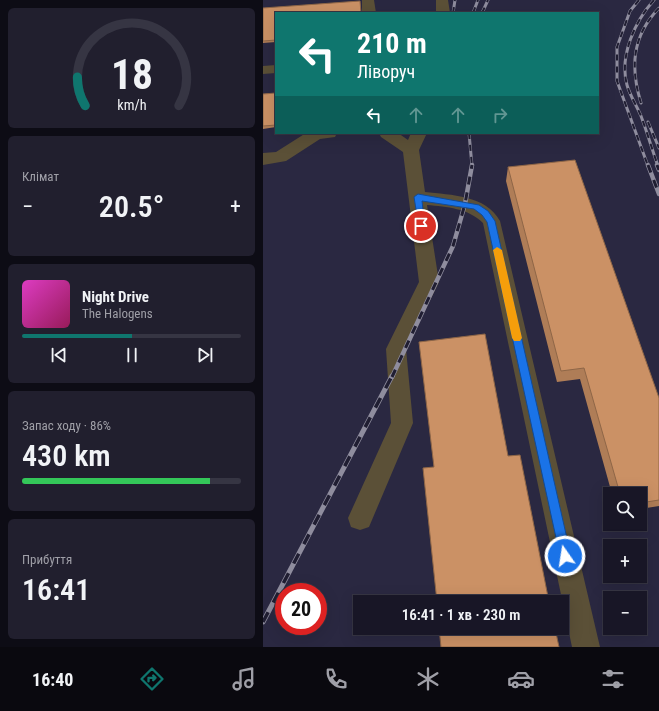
<!DOCTYPE html>
<html lang="uk">
<head>
<meta charset="utf-8">
<style>
	:root { --surface:#181626; --page:#211f2e; --text:#f1f3f6; --muted:#9f9fa7; --line:#363543; --accent:#0f766e }
	body { margin:0; font-family:"Roboto Condensed",sans-serif; background:var(--page); color:var(--text); height:100vh; display:flex; flex-direction:column; font-size:15px; white-space:nowrap }
	* { box-sizing:border-box; margin:0 }
	p { font-size:13px; color:var(--muted) }
	.icon { flex:none; width:22px; height:22px; fill:none; stroke:currentColor; stroke-width:2; stroke-linecap:round; stroke-linejoin:round }
	.map { position:relative; flex:1; overflow:hidden }
	.sheet { display:flex; flex-direction:column; gap:8px; padding:8px; background:#0d0c15; width:263px }
	.sheet>* { flex:none }
	.banner { position:absolute; left:12px; top:12px; width:324px; height:122px; border-radius:0px; box-shadow:0 4px 16px #0002,0 0 0 1px var(--line); background:#0f766e; color:#fff; overflow:hidden }
	.fabs { position:absolute; left:340px; top:487px; display:grid; gap:8px }
	.fabs a { display:grid; place-items:center; width:44px; height:44px; border-radius:0px; background:var(--surface); box-shadow:0 4px 16px #0002,0 0 0 1px var(--line); font-size:20px }
	.speed { position:absolute; left:12px; top:583px; display:flex; gap:8px; font-size:20px; font-weight:700; text-align:center }
	.speed>* { display:grid; place-content:center; width:52px; height:52px; border-radius:50%; background:var(--surface); box-shadow:0 4px 16px #0002,0 0 0 1px var(--line); line-height:1 }
	.speed .limit { border:6px solid #d22; background:#fff; color:#111 }
	.pin { position:absolute; display:grid; place-items:center; width:34px; height:34px; color:#fff; margin:-17px; border:2px solid #fff; border-radius:50%; box-shadow:0 1px 4px #0007 }
	.me { position:absolute; width:44px; margin:-22px; rotate:347deg; stroke-linejoin:round; filter:drop-shadow(0 0 3px #0008) }
	.turn { display:flex; align-items:center; gap:14px; height:84px; padding:0 16px; font-size:18px }
	.turn .icon { width:52px; height:52px; stroke-width:2.5 }
	.turn b { display:block; font-size:28px; line-height:34px }
	.lanes { display:flex; align-items:center; height:38px; padding:0 16px; background:#0003; justify-content:center; gap:20px; direction:ltr }
	.lanes .off { opacity:.35 }
	.big { font-size:30px; font-weight:600; line-height:1.1 }
	.sheet .tile { flex:1; display:flex; flex-direction:column; justify-content:center; gap:6px; min-width:0; padding:0 14px; border-radius:6px; background:var(--page) }
	.sheet .dial { align-items:center; gap:0 }
	.dial svg { height:104px; overflow:visible; fill:none; stroke:var(--line); stroke-width:7; stroke-linecap:round; text-anchor:middle }
	.dial text { fill:var(--text); stroke:none }
	.song { display:flex; align-items:center; gap:12px }
	.cover { width:48px; height:48px; border-radius:6px; background:linear-gradient(135deg,hsl(310 70% 55%),hsl(330 70% 35%)) }
	.played { height:4px; border-radius:2px; background:linear-gradient(90deg,var(--accent) 50%,var(--line) 50%) }
	.keys { display:flex; justify-content:space-around; direction:ltr }
	.heat { display:flex; justify-content:space-between; align-items:center; font-size:22px; direction:ltr }
	.charge { height:6px; border-radius:3px; background:linear-gradient(90deg,#34c759 86%,var(--line) 0) }
	.trip { position:absolute; left:90px; top:595px; width:216px; height:40px; border-radius:0px; background:var(--surface); box-shadow:0 4px 16px #0002,0 0 0 1px var(--line); font-weight:600; line-height:40px; text-align:center }
	.menu { display:flex; height:64px; justify-content:space-around; align-items:center; background:#0a090f; color:var(--muted) }
	.menu .icon { width:28px; height:28px }
	.menu .selected { color:var(--accent) }
	.menu b { font-size:18px; color:var(--text) }
	main { display:flex; flex:1; min-height:0 }
	.map>svg:first-child { display:block }
</style>
</head>
<body>
<main>
<section class="sheet">
<div class="tile dial"><svg viewBox="0 0 100 80">
<path d="M14 69A42 42 0 1 1 86 69"/>
<path d="M14 69A42 42 0 0 1 8 47" stroke="#0f766e"/>
<text x="50" y="56" font-size="32" font-weight="700">18</text>
<text x="50" y="72" font-size="11">km/h</text>
</svg></div>
<div class="tile"><p>Клімат</p>
<div class="heat"><a>−</a><b class="big">20.5°</b><a>+</a></div>
</div>
<div class="tile">
<div class="song"><i class="cover"></i><div><b>Night Drive</b><p>The Halogens</p></div></div>
<div class="played"></div>
<div class="keys"><svg class="icon" aria-label="previous" viewBox="0 0 24 24"><path d="M18 5L8 12l10 7zM5 5v14"/></svg><svg class="icon" aria-label="pause" viewBox="0 0 24 24"><path d="M8 5v14M16 5v14"/></svg><svg class="icon" aria-label="next" viewBox="0 0 24 24"><path d="M6 5l10 7-10 7zM19 5v14"/></svg></div>
</div>
<div class="tile"><p>Запас ходу · 86%</p><b class="big">430 km</b><div class="charge"></div></div>
<div class="tile"><p>Прибуття</p><b class="big">16:41</b></div>
</section>
<div class="map">
<svg width="396" height="647" viewBox="0 0 396 647">
	<rect width="100%" height="100%" fill="#201e32"/>
	<!-- built -->
	<path fill="#2a2841" fill-rule="evenodd" d="M0 0H396V647H0ZM13 13H335V133H13ZM347 494H377V524H347ZM347 546H377V576H347ZM21 592H55V626H21ZM347 598H377V628H347ZM97 602H299V628H97Z"/>
	<g fill="none" stroke-linecap="round" stroke-linejoin="round">
		<!-- minor -->
		<g fill="#5b5037" fill-rule="evenodd">
			<path d="M99 0H111L113 13H99Z"/>
			<path d="M173 0H185L187 13H173Z"/>
			<path d="M13 65V73L0 74V66Z"/>
			<path d="M43 133H74L72 137 57 139 23 161 0 165V153L13 152Z"/>
			<path d="M116 133H135L145 140 148 133H164L156 150 162 192C188 195 223 195 237 221L337 647H309L220 223C205 208 184 207 164 205L176 282 143 349 150 423 106 527 97 530 88 527 85 518 128 423 123 349 156 282 140 152 118 137Z"/>
		</g>
		<defs>
			<g id="rail-far2">
				<path d="M376 0 367 11 354 47V81L385 166"/>
				<path d="M391 0C372 21 356 56 364 85 367 96 374 106 378 116 384 132 389 149 395 166"/>
				<path d="M190 13 192 0"/>
				<path d="M210 13 215 0"/>
				<path d="M219 13 225 0"/>
				<path d="M378 103C367 67 369 36 396 8"/>
				<path d="M385 122 396 148"/>
				<path d="M206 133 209 166"/>
			</g>
			<g id="rail-far1">
				<path d="M385 165 396 194"/>
				<path d="M394 165 396 170"/>
				<path d="M129 377 190 246 202 204 209 165"/>
			</g>
			<path id="rail" d="M0 622 129 376"/>
		</defs>
		<!-- rail-far2 casing -->
		<use href="#rail-far2" stroke="#8f8d9e" stroke-width="3"/>
		<!-- rail-far1 casing -->
		<use href="#rail-far1" stroke="#8f8d9e" stroke-width="4.5"/>
		<!-- rail casing -->
		<use href="#rail" stroke="#8f8d9e" stroke-width="5"/>
		<!-- rail-far2 -->
		<use href="#rail-far2" stroke="#201e32" stroke-width="2" stroke-dasharray="6" stroke-linecap="butt"/>
		<!-- rail-far1 -->
		<use href="#rail-far1" stroke="#201e32" stroke-width="3" stroke-dasharray="8" stroke-linecap="butt"/>
		<!-- rail -->
		<use href="#rail" stroke="#201e32" stroke-width="3.5" stroke-dasharray="11" stroke-linecap="butt"/>
	</g>
	<!-- wall -->
	<g fill="#af7d57">
		<path d="M0 8 13 13V42L0 43Z"/>
		<path d="M13 93V127L0 129V94Z"/>
		<path d="M245 167 396 398V506L377 509V494H349L317 379 294 382 243 181Z"/>
	</g>
	<!-- building -->
	<g fill="#cb9165" stroke="#8e6647">
		<path d="M97 1 98 13H13V40L0 41V8Z"/>
		<path d="M13 93V125L0 126V94Z"/>
		<path d="M312 160 396 398V500L377 503V494H357L321 368 298 371 245 167Z"/>
		<path d="M222 334 245 456 257 455 286 602H174L160 468 171 467 156 342Z"/>
		<path d="M176 628H292L296 647H178Z"/>
	</g>
	<!-- route -->
	<path fill="#1a73e8" stroke="#114b97" d="M155 194 216 205 225 211 232 221 308 556 306 560 302 561 298 560 297 556 224 222 219 215 211 209 159 201 162 226 158 229 156 228 151 197Z"/>
	<!-- slow -->
	<path fill="#f59e0b" d="M234 247 239 250 259 338 257 341H251L249 338 230 250Z"/>
</svg>
<div class="fabs">
<a><svg class="icon" aria-label="search" viewBox="0 0 24 24"><circle cx="10" cy="10" r="6"/><path d="M15 15l6 6"/></svg></a>
<a>+</a>
<a>−</a>
</div>
<div class="speed"><div class="limit">20</div></div>
<div class="pin" style="left:158px;top:226px;background:#d93025"><svg class="icon" aria-label="arrive" viewBox="0 0 24 24"><path d="M6 21V4h12l-3 4 3 4H6"/></svg></div>
<svg class="me" style="left:302px;top:556px" viewBox="-20 -20 40 40"><circle r="17" fill="#1a73e8" stroke="#fff" stroke-width="3"/><path d="M0-11L8 9 0 5-8 9z" fill="#fff"/></svg>
<div class="trip">16:41 · 1 хв · 230 m</div>
<div class="banner">
<div class="turn"><svg class="icon" aria-label="left" viewBox="0 0 24 24"><path d="M17 20v-9H6M10 6l-5 5 5 5"/></svg><div><b>210 m</b>Ліворуч</div></div>
<div class="lanes"><svg class="icon" aria-label="left" viewBox="0 0 24 24"><path d="M17 20v-9H6M10 6l-5 5 5 5"/></svg><svg class="icon off" aria-label="ahead" viewBox="0 0 24 24"><path d="M12 20V5M6 11l6-6 6 6"/></svg><svg class="icon off" aria-label="ahead" viewBox="0 0 24 24"><path d="M12 20V5M6 11l6-6 6 6"/></svg><svg class="icon off" aria-label="right" viewBox="0 0 24 24"><path d="M7 20v-9h11M14 6l5 5-5 5"/></svg></div>
</div>
</div>
</main>
<nav class="menu">
<b>16:40</b>
<svg class="icon selected" aria-label="directions" viewBox="0 0 24 24"><path d="M12 3l9 9-9 9-9-9zM9 14v-3h6M13 9l2 2-2 2"/></svg>
<svg class="icon" aria-label="music" viewBox="0 0 24 24"><path d="M9 18V5l10-2v13"/><circle cx="6" cy="18" r="3"/><circle cx="16" cy="16" r="3"/></svg>
<svg class="icon" aria-label="phone" viewBox="0 0 24 24"><path d="M5 4h4l2 5-3 2q2 4 5 5l2-3 5 2v4C11 20 4 13 5 4z"/></svg>
<svg class="icon" aria-label="climate" viewBox="0 0 24 24"><path d="M12 3v18M4 7l16 10M4 17L20 7"/></svg>
<svg class="icon" aria-label="car" viewBox="0 0 24 24"><path d="M5 17H2v-5l4-1 3-4h7l3 4 3 1v5h-3M9 17h6M6 11h13"/><circle cx="7" cy="17" r="2"/><circle cx="17" cy="17" r="2"/></svg>
<svg class="icon" aria-label="filters" viewBox="0 0 24 24"><path d="M4 7h16M4 17h16"/><circle cx="9" cy="7" r="2"/><circle cx="15" cy="17" r="2"/></svg>
</nav>
</body>
</html>
